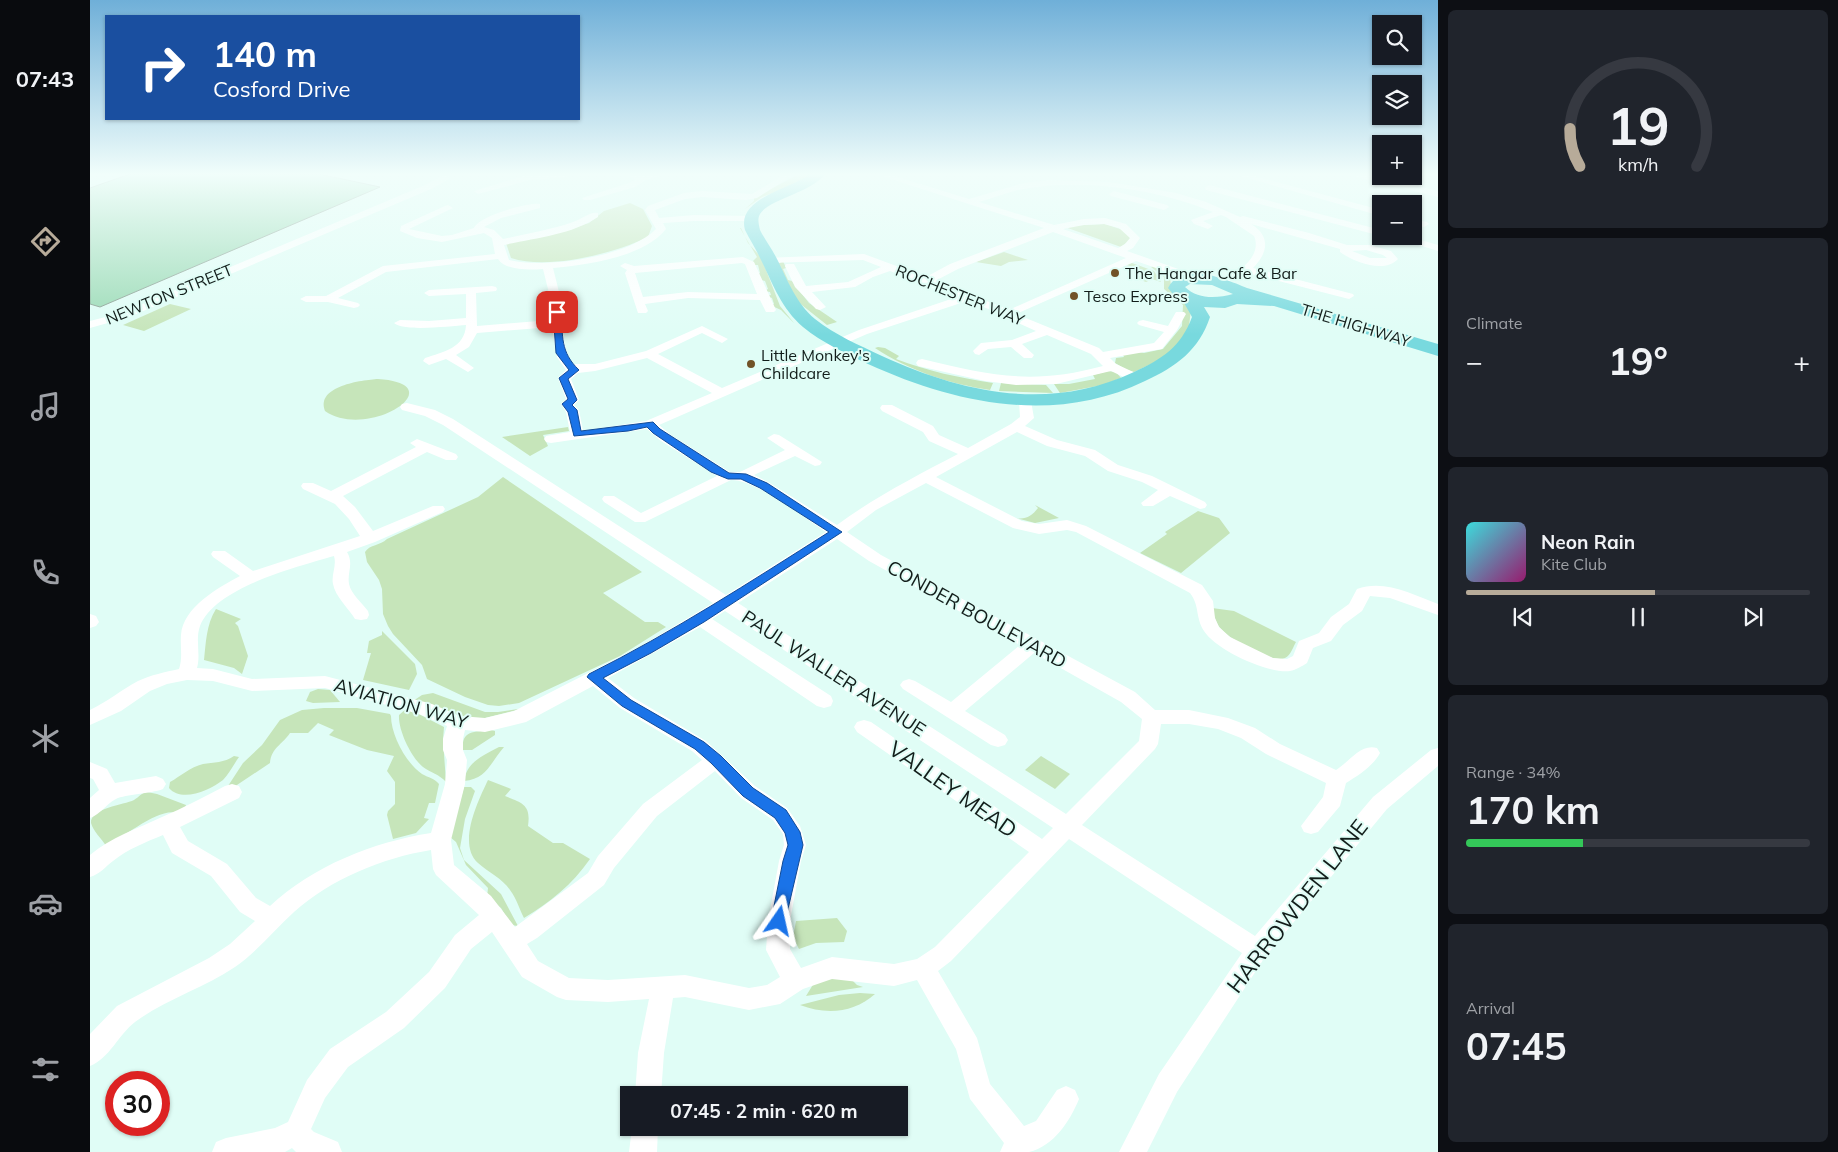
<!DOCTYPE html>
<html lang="en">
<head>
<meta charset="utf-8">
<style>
	:root { --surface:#171b24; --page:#20242c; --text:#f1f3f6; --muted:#9ea1a6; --line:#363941; --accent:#b7ab99 }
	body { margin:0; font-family:Mulish,sans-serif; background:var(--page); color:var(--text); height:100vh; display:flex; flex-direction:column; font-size:19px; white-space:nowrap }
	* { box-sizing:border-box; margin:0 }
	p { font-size:16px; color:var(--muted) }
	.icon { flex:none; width:28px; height:28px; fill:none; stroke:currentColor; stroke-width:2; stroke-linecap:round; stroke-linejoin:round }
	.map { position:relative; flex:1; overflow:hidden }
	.sheet { display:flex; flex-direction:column; gap:10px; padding:10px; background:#0d0f14; width:400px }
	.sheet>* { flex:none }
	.guide { position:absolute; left:15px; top:15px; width:475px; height:105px; border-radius:0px; box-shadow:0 1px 4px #0004; background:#1a4fa0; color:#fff; overflow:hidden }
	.buttons { position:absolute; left:1282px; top:15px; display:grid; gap:10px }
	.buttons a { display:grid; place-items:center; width:50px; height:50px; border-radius:0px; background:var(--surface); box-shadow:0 1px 4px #0004; font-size:25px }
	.speed { position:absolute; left:15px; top:1071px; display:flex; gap:10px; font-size:25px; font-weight:700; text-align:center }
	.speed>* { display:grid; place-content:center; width:65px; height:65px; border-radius:50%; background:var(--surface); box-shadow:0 1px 4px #0004; line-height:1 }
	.speed .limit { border:8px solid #d22; background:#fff; color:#111 }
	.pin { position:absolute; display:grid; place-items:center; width:42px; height:42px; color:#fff; margin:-21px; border-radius:10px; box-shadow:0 2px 8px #0006 }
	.me { position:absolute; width:55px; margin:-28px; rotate:11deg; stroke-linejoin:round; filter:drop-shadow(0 0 4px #0008) }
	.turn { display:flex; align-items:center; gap:18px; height:105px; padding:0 25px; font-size:22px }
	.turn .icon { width:65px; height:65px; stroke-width:2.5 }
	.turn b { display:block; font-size:35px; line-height:42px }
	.big { font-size:38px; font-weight:700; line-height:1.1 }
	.sheet .widget { flex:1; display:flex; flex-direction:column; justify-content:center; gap:8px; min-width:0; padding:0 18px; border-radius:8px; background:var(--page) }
	.sheet .dial { align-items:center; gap:0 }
	.dial svg { height:130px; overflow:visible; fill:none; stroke:var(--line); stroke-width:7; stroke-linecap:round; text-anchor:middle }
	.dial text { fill:var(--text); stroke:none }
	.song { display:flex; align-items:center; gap:15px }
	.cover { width:60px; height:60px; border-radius:8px; background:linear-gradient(135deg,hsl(180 70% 55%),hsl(320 70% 35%)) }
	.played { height:5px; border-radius:2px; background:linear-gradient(90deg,var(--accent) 55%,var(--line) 55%) }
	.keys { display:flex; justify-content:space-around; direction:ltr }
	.heat { display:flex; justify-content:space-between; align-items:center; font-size:28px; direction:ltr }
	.charge { height:8px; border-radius:4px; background:linear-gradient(90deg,#34c759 34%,var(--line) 0) }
	.trip { position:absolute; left:530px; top:1086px; width:288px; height:50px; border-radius:0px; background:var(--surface); box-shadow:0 1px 4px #0004; font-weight:700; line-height:50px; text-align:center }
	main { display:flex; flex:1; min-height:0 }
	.tab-bar { display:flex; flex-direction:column; width:90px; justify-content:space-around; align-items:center; background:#090b0e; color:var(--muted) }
	.tab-bar .icon { width:35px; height:35px }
	.tab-bar .on { color:var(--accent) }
	.tab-bar b { font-size:22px; color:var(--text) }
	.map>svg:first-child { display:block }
</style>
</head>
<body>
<main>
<nav class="tab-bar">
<b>07:43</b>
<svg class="icon on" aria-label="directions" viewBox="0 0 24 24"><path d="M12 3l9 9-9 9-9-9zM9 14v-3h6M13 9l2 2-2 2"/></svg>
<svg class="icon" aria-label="music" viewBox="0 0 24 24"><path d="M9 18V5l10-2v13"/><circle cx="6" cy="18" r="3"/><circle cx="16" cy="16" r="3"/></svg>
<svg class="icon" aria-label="phone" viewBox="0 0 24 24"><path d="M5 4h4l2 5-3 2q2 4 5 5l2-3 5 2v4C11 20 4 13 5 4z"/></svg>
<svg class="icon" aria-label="climate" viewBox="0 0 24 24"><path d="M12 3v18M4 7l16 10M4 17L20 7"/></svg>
<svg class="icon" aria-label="car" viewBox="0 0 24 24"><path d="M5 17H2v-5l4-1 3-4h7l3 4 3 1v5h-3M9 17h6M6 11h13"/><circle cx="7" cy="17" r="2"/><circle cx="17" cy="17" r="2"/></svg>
<svg class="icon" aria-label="filters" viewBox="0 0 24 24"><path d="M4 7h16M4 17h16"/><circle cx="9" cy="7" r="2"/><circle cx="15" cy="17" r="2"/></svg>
</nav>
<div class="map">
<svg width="1348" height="1152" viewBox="0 0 1348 1152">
	<rect width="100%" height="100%" fill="#e0fdf6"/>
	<!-- green -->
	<g fill="#c6e5ba">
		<path d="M709 174H723L707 184 672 197 655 209 664 201V198Z"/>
		<path d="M540 203 553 209 562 226 558 237C523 254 459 270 421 258L416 243 467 233 499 223 514 211Z"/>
		<path d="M1015 224 1033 230 1041 239 1031 247 972 226Z"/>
		<path d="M650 228H651L658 243 671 257 690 306 704 323 691 310 680 305 684 304 682 298 676 296 681 295 680 292 674 291 678 289 675 281 667 279 666 275 670 273 668 265H665L663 261 667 257Z"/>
		<path d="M914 252 938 260 919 262 911 266 886 262Z"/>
		<path d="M693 261 696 268 693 269 698 280 702 281 719 303 747 322 737 325 708 302 688 264Z"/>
		<path d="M1042 263 1064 271 1071 282 1062 279 1056 282 1045 278 1057 273 1037 265Z"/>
		<path d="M1064 266 1080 276 1081 287 1101 310 1098 334 1087 352 1044 372 1037 370 1025 363 1026 358 1034 357 1033 355 1049 352 1054 353 1073 349 1092 326 1093 305 1074 289V277L1061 267Z"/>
		<path d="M80 304 101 309 54 331 33 325Z"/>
		<path d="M788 347 795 348 809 356 806 359C837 371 870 378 903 383L900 390C860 384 820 371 785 348Z"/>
		<path d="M1018 371 1026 372 1031 378 1013 385 970 393 964 384H979L1005 379 1003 375Z"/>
		<path d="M288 379C366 384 278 441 235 411 225 386 272 380 288 379Z"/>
		<path d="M911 383 956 385 963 393 909 391Z"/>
		<path d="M478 427 479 431 453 435 458 446 440 456 412 437Z"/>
		<path d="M413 477 552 572 513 593 555 622H568L576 627 530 656 429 703 409 706 398 705 375 697 337 679 332 665 303 634 298 626 293 614 292 589 289 580 277 562 275 552C280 544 290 546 297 539L388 497Z"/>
		<path d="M945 505 969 518 945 523 926 518C935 520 942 516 948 508Z"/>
		<path d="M1108 511 1129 518 1140 533 1091 573 1050 553 1077 534 1075 532Z"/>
		<path d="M1122 608 1144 611 1206 642C1203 647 1201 655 1195 658 1182 664 1141 640 1132 630 1126 624 1124 616 1122 608Z"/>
		<path d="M126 609 151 619 145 623 148 626 158 656 152 674 144 668 114 660C116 643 116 625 126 609Z"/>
		<path d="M292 631 325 664 327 674 319 690 273 680 281 653H277L279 641 292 635Z"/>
		<path d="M228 689 240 690 250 702 223 703 216 701 220 692Z"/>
		<path d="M343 693 395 712H408L435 708 395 718H381L359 714 336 702 323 701 332 695Z"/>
		<path d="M234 708H267L300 714 301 716C301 735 316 763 332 774 339 778 344 778 349 784L345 803H339L334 818 339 819 326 833 303 839 297 815 298 811 305 804V782L297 771 304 756 277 750 239 735 244 730 228 723 218 733H200C193 744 181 748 180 763L141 789 138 786 153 763 172 745 190 720 212 710Z"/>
		<path d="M317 708 354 727 353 740 356 782C349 774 341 773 333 767 321 757 308 730 309 715Z"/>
		<path d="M401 730 405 731V735L382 750H373C371 730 384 732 401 730Z"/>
		<path d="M409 747H414C400 763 397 779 374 781 377 762 392 756 409 747Z"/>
		<path d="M144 756 149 757C144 764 139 774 133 780 120 790 92 803 79 788L80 782C91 776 100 767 113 764 124 762 134 763 144 756Z"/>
		<path d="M951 756 980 774 965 789 935 770Z"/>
		<path d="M398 780 421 789 415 796C433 803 441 805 438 826L463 843H473L500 859C482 885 460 902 434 918 429 909 427 899 420 890 412 878 399 873 388 863 367 844 388 801 398 780Z"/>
		<path d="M374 787H381L385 791 375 819 370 848 374 860 411 894 428 926 421 925 411 908 397 897 398 888 376 865 366 842 360 837Z"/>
		<path d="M57 792 67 794 96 805 95 808 87 813C69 807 33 838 16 846 12 839 3 831 1 823 0 808 34 805 44 800 49 797 51 793 57 792Z"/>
		<path d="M747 918 757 931 754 942 726 943 709 949 703 937 706 921Z"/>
		<path d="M760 978 767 985 773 987 716 996 724 983 733 979Z"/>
		<path d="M770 993 785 994C764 1013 736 1015 710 1005L749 995Z"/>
	</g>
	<!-- building -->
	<path fill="#9adab5" stroke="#889e91" d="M40 174H229L290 187 10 307 0 304V188Z"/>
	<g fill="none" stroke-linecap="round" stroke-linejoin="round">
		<!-- street -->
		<g fill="#fff" fill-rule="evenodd">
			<path d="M356 174 360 177 359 179 341 189 39 317 0 328V321L31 313 335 185Z"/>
			<path d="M440 174H480L476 177 440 180 388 194 384 191Z"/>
			<path d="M531 174H579L556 180 545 187 500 200H494L492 198 539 183 546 179Z"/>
			<path d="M695 174 703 175 667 198 656 200 612 197 595 199 565 210 569 218 604 215 661 216 664 217V221H604L573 223 576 229C554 257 497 265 463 268L469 292 479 300C469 315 472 351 483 364H505L556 351 612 326 638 339 632 343 612 333 568 354 632 388 769 330 867 297 838 286 836 283 828 282 800 271 783 277 765 287 722 292 736 307 730 310 726 309 705 287 695 266 696 264H704L716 286 758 282 791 267 773 260 679 263 675 262 674 260 675 258 774 254 836 277 860 264 954 228 785 174H798L879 199 934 183 959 180 1019 182 1086 193 1116 202 1150 217 1153 216 1219 233 1257 245H1280L1301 251 1308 259C1294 274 1264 262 1250 252V249L1161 224C1181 236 1178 253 1163 268L1263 294 1264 296 1259 299 1157 273C1146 280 1133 285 1119 282L1118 280 1119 278C1125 276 1130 277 1135 276 1152 272 1172 254 1164 236L1136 217 1131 215 1113 221 1123 226 1118 229 1104 224 1101 220 1123 212C1068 189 992 178 933 189 918 192 904 198 889 202L964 225 994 219 1015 218 1036 224 1050 238 1043 248 1037 251 1111 277 1112 279 1111 281H1103L1046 261 926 314 1009 348 1013 352 1064 343 1074 332 1049 325 1047 323 1049 321 1053 320 1078 326 1086 312H1094L1096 314 1087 330 1072 349 1020 358 1026 364 1052 376 1054 379 1052 382H1044L1021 371 966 384 926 385 895 381 828 366 826 363 828 360 832 359C901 376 943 385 1013 366L1001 354 957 335 932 344 944 355 942 358H934L921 347 898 349 889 355 885 354 883 351 891 343 922 340 946 331 919 319 912 314 877 301 777 334 569 425 581 435 640 472H650L695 450 677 438 684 434 689 435 732 462 730 465 725 466 705 456 664 475 678 482 747 525C785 497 826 476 868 454L839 441 833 432 792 411 790 408 792 405H802L843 426 849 435 878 448 921 424 930 417 929 401 935 397 941 401 944 418 935 426 967 440 1005 450 1028 465 1062 476 1115 502 1117 505 1115 508 1110 509 1080 496 1063 506H1053L1051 503 1068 490 1052 482 1018 471 995 456 957 446 927 432 846 477 932 521 949 524 977 520 996 526 1112 585 1123 601 1125 618 1129 627 1140 637 1183 658 1197 659 1203 656 1209 641 1229 633 1241 617 1259 604 1267 589C1294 579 1322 594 1348 604V615L1300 598 1280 596 1272 611 1253 625 1241 641 1223 648 1217 663C1212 666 1206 670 1200 671 1178 674 1126 650 1114 631 1105 617 1110 606 1100 593L986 532 977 530 949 534 923 528 836 483 786 510 757 532 791 555 1045 692 1065 710H1099L1138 718 1165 728 1190 744 1246 770C1259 762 1271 743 1287 748L1290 753C1283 766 1269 775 1256 783L1250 806 1228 832 1221 834 1214 832 1211 826 1233 797 1236 783 1176 754 1151 738 1128 729 1099 724H1071L1068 744 1065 749 992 825 1165 936 1283 797 1341 750 1348 748V766L1297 809 1175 957 1087 1092 1057 1152H1029L1069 1074 1152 953 979 839 861 961 848 971 887 1038 900 1084 934 1126 946 1121 967 1090 976 1086 985 1090 989 1099C980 1121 964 1146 939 1152 930 1152 919 1152 910 1152L914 1143 880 1099 866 1049 827 980 804 986 742 979 713 989 690 1004 659 1010 595 997 583 998 574 1053 571 1095H545L548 1053 559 999 518 1002 476 1000 467 997 432 977 402 932 381 949 355 988 314 1028 258 1067 235 1098 221 1129 224 1132 248 1142 252 1152H206L202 1148 195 1152H122L126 1142 136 1138 185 1128 198 1122 217 1080 240 1049 296 1012 339 972 365 935 389 915 346 875 343 869 341 850C292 858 241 879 204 912 184 930 168 951 145 967 114 988 76 999 45 1022 29 1034 19 1059 0 1066V1034L27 1006 119 958 140 944 165 921 150 912 121 876 82 853 73 835C56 842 38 849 23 861 15 867 10 874 0 877V855C21 837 47 829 72 817 93 808 114 797 135 786L142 784 149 786 152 792 149 798 90 827 98 841 137 864 166 898 180 906C223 866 283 842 341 833L355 784 357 760 353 750V739L357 726 329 714 235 688 162 691 123 681 97 680 77 684 60 691 31 711 0 725V710C17 702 31 690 48 681 61 675 75 672 89 669 93 657 90 647 91 635 93 607 128 588 150 576L123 557 121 554 123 551H135L163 571 270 536 259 519 245 504 213 489 211 486 213 483H223L241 491 326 447 320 443 327 439 366 454 368 457 366 460H356L337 452 253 496 265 507 283 531 343 506H353L355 509 353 512 285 542 257 552C264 564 257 572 259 584 261 594 272 603 278 611L279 615 277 619 271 620 265 619C259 609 245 596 243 584 241 575 247 566 244 556 207 567 125 587 110 626 105 640 111 654 107 668L123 669 162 679 235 676 342 704 370 716 395 718 424 711 551 646 623 603 353 425 335 416 312 410 310 407 312 404 317 403 345 410 363 419 636 595 736 532C713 517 667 480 641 480L555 522H545L514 502 512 499 514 496H524L551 513 627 476 571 441 557 429 461 443 456 442 454 439 456 436 480 432 476 412 471 404 476 399 468 378 476 370 467 357 462 327 387 333 379 347 366 355 384 368 378 372 356 359 339 365 333 361 335 358C353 352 375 348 376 325 361 326 314 332 304 323L310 320 339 321 376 318V294L339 296 334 293 339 290 402 286 406 287 407 289 406 291 386 293 387 326 461 320 463 309 467 301 459 293 453 269C440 270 416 271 408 259L296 272 248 298 268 303 270 305 268 307 264 308 238 302H216L210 299 216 296H236L293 266 405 254 402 238 394 233 352 242 327 238 310 231 311 226 355 206 358 205 363 208 319 229 352 236 362 235 384 228C389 216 438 202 450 204V208L411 218 394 227 404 230 413 239C436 234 460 230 483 222 491 220 500 211 508 213V217C481 235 445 238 414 245L419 260C455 269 539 257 566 229L555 210 558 206 594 193 612 191 662 194ZM1014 224 1029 228 1040 238 1035 244 1028 248 973 229 994 225ZM963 232 1036 258 923 308 917 309 845 281 868 269ZM1276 250 1293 255 1297 258H1280L1262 251ZM557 358 622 393 556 421 493 431 489 410 484 405 489 400 481 379 488 373 505 371ZM747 539 779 561 930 645 861 702 825 681 819 679 813 681 810 685 813 689 901 745 908 747 915 745 918 740 915 735 875 711 944 653 1031 702 1052 719 1049 741 976 814 648 603ZM635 611 963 828 952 839 781 722 774 720 767 722 764 727 767 732 939 852 845 947 827 959 804 964 742 957 711 968 700 949V921L711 861 716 845 710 826 697 808 665 786 616 741 544 698 518 678 610 627 727 706 734 708 741 706 743 701 741 696 622 619ZM503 686 530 708 602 751 612 760 553 804 508 856 498 873 425 927 401 896 364 865 361 840 375 784 377 760 373 750V739L375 730 395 732 436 722ZM625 771 651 798 683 820 693 834 694 845 689 861 678 921 676 950 690 977 677 985 659 988 595 975 518 980 479 978 448 961 437 944 447 938 514 885 524 868 567 816Z"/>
			<path d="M1143 174H1157L1291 210V216Z"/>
			<path d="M1262 174H1276L1348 191V197L1263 176Z"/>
			<path d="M1119 185 1291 230V236L1116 190 1115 188Z"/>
			<path d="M1024 191 1077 205 1079 207 1074 210 1021 196 1019 194Z"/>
			<path d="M1324 219 1337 222 1339 224 1334 227 1324 225Z"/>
			<path d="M1300 236H1317L1348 245V251Z"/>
			<path d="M653 257 664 262 686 310 684 312H676L670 300 598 298 555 304 558 311 556 313H548L535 273 537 270 530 266 535 263 544 266ZM652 263 655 264 667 294 598 292 553 297 545 273Z"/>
			<path d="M0 614 6 616 9 622 6 626 0 628Z"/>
			<path d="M0 762 17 769 25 783 66 776 73 779 76 784 73 789C60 794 36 794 26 799 16 804 11 814 0 818V798L9 790 3 779 0 778Z"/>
			<path d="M542 1128H568L567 1152H539Z"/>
		</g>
		<!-- primary -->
		<path fill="#78d9de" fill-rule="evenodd" d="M720 174H735C721 193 679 199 670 214 667 219 669 225 670 230 675 240 682 249 687 259 698 281 706 303 725 319 745 335 769 345 792 356 873 393 959 412 1044 372 1072 359 1091 347 1102 317L1093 301 1087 299 1078 288C1092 260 1137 280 1157 288L1348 344V356L1184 306 1147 304 1135 308 1114 307 1120 317C1109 350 1086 367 1055 381 965 425 866 404 778 364 756 353 732 343 713 327 691 308 683 284 671 260 666 249 660 240 655 230 646 198 701 189 720 174ZM1100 284 1122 285 1143 294C1128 298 1108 300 1095 287Z"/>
	</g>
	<!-- sky -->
	<linearGradient id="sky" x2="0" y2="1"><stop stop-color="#6fafd8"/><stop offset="0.52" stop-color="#f1fefb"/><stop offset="1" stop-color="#f1fefb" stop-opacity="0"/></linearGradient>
	<rect width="1348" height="335" fill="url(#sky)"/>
	<!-- route -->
	<path fill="#1a73e8" stroke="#114b97" d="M467 309 471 312C473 336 470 352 489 370L478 379 487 400 482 405 487 410 491 431 563 422 570 429 639 473 656 474 677 483 752 532 614 622 561 653 513 678 541 700 614 742 631 756 663 788 696 810 710 832 713 845 694 926 689 928 683 926 681 921 693 861 698 845 695 833 685 818 653 796 621 763 605 749 532 706 497 677 499 674C583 632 660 582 739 532L670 488 651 479H638L621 472 563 433 557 427 538 431 484 436 478 412 472 404 478 399 469 378 479 370 466 353 463 312Z"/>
	<!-- markers -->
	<g fill="#715227" stroke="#e0fdf6" stroke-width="2">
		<circle cx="1025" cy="273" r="5"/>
		<circle cx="984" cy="296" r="5"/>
		<circle cx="661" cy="364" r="5"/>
	</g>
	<g text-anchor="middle" stroke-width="4" stroke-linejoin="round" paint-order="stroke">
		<!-- far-poi labels -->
		<g font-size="16" fill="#121d1a" stroke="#e0fdf6" text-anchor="start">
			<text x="1035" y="279">The Hangar Cafe &amp; Bar</text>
			<text x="994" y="302">Tesco Express</text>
			<text x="671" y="361">Little Monkey's<tspan x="671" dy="18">Childcare</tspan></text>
		</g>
		<!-- far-street labels -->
		<g font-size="16" fill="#121d1a" stroke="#e0fdf6">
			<text transform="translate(79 294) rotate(-22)" y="6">NEWTON STREET</text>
			<text transform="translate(870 295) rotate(22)" y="6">ROCHESTER WAY</text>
			<text transform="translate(1266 325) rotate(17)" y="6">THE HIGHWAY</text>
		</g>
		<!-- street labels -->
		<g font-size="19" fill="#121d1a" stroke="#e0fdf6">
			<text transform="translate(887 614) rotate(29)" y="7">CONDER BOULEVARD</text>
			<text transform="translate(744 673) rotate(33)" y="7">PAUL WALLER AVENUE</text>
			<text transform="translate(311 703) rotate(16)" y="7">AVIATION WAY</text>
		</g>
		<!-- near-street labels -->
		<g font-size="22" fill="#121d1a" stroke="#e0fdf6">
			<text transform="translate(863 789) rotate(35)" y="8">VALLEY MEAD</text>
			<text transform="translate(1207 906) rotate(-52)" y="8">HARROWDEN LANE</text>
		</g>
	</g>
</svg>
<div class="buttons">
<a><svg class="icon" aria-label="search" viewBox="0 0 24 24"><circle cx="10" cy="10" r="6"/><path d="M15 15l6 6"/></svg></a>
<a><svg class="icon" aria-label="layers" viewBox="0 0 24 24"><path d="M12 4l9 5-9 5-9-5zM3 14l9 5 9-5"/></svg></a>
<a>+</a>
<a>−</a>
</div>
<div class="speed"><div class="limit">30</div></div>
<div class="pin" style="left:467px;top:312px;background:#d93025"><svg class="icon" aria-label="arrive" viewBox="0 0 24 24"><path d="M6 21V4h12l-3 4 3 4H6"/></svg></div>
<svg class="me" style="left:689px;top:921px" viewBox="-20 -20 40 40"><path d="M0-17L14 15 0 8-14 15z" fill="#1a73e8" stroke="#fff" stroke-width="4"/></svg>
<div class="trip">07:45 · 2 min · 620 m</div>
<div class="guide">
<div class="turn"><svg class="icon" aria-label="right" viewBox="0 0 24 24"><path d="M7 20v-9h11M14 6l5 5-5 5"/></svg><div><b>140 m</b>Cosford Drive</div></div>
</div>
</div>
<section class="sheet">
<div class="widget dial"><svg viewBox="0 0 100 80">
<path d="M14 69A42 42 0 1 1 86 69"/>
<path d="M14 69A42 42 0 0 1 8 46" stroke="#b7ab99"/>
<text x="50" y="56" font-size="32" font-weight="700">19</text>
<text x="50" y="72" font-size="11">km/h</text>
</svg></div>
<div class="widget"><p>Climate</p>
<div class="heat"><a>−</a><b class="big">19°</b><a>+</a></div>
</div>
<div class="widget">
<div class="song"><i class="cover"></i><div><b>Neon Rain</b><p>Kite Club</p></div></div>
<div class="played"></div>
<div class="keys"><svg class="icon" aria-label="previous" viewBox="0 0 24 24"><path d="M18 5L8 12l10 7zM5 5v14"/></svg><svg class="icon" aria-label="pause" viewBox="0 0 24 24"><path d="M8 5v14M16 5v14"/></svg><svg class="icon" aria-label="next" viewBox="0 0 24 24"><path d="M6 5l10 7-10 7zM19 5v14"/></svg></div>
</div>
<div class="widget"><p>Range · 34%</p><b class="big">170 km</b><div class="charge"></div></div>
<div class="widget"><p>Arrival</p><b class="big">07:45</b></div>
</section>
</main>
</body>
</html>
